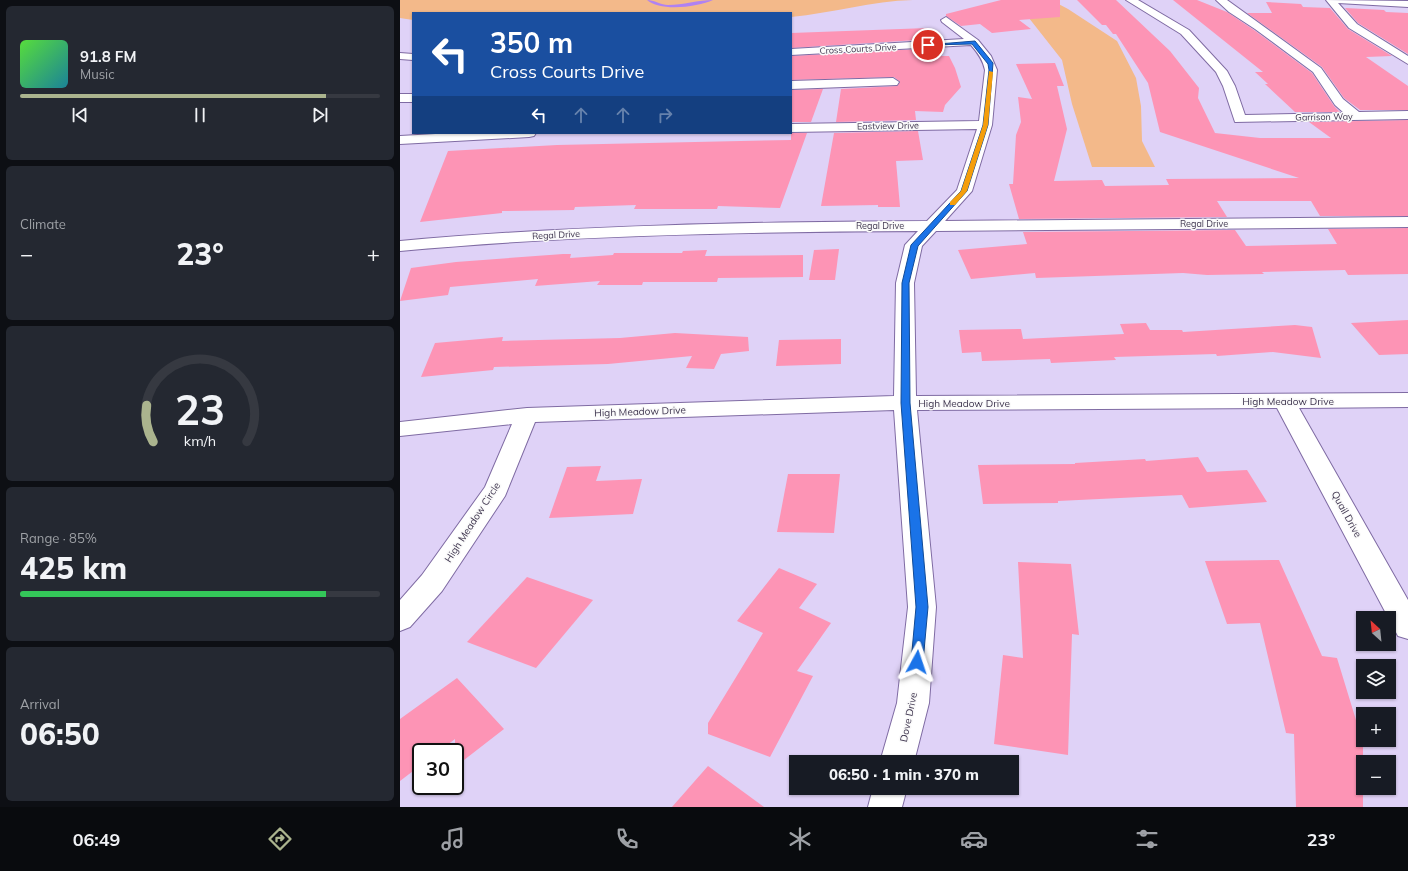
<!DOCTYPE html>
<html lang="en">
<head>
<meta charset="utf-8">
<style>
	:root { --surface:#171b24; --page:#242831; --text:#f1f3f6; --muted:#9ea1a6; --line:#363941; --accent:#abb48e }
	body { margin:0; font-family:Mulish,sans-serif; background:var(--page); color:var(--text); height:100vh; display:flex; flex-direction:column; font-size:15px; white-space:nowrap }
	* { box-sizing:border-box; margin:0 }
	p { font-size:13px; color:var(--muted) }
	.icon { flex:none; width:22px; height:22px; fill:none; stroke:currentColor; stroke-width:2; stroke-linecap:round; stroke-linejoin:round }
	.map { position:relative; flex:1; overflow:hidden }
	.sheet { display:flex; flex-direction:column; gap:6px; padding:6px; background:#0d0f14; width:400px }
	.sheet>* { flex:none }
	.banner { position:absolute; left:12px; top:12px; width:380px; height:122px; border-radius:0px; box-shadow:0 1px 3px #0004; background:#1a4fa0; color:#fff; overflow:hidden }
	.needle { width:26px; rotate:333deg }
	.tools { position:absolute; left:956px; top:611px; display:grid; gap:8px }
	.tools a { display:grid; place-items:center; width:40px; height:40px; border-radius:0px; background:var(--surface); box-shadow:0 1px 3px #0004; font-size:20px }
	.speed { position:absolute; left:12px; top:743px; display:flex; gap:8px; font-size:20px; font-weight:700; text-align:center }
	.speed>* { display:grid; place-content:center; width:52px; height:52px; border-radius:50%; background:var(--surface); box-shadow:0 1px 3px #0004; line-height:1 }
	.speed .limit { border:2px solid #111; border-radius:6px; background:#fff; color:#111 }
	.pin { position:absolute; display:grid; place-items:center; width:34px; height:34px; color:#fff; margin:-17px; border:2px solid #fff; border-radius:50%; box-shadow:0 1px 4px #0007 }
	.me { position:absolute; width:44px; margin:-22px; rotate:5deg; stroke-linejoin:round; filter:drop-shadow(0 0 3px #0008) }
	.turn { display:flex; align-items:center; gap:14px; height:84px; padding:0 12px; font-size:18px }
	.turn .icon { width:52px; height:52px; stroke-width:2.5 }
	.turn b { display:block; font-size:28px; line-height:34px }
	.lanes { display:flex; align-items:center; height:38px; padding:0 12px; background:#0003; justify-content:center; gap:20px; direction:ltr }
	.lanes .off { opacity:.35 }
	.big { font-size:30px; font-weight:800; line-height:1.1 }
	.sheet .tile { flex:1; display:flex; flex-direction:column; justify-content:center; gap:6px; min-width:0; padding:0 14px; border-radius:6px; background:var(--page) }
	.sheet .dial { align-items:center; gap:0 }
	.dial svg { height:104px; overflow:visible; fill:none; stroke:var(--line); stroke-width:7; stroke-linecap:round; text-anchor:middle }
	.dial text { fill:var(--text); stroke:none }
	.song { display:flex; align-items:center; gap:12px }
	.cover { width:48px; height:48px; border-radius:6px; background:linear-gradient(135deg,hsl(110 70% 55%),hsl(190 70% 35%)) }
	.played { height:4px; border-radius:2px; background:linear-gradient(90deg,var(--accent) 85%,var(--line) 85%) }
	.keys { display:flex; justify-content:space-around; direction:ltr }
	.heat { display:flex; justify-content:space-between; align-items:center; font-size:22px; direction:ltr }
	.charge { height:6px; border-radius:3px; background:linear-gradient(90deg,#34c759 85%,var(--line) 0) }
	.trip { position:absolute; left:389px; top:755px; width:230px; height:40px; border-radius:0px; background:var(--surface); box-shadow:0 1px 3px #0004; font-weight:800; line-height:40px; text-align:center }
	.tab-bar { display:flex; height:64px; justify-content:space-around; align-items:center; background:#090b0e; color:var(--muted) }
	.tab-bar .icon { width:28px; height:28px }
	.tab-bar .selected { color:var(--accent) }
	.tab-bar b { font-size:18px; color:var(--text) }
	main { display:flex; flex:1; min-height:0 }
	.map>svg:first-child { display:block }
</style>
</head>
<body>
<main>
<section class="sheet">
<div class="tile">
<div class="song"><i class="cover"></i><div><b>91.8 FM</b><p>Music</p></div></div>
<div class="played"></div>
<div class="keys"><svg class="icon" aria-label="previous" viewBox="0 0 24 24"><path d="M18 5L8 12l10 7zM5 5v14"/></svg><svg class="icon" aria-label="pause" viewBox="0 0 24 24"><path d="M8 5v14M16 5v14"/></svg><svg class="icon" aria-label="next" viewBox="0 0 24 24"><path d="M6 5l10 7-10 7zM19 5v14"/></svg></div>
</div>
<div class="tile"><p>Climate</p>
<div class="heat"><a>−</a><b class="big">23°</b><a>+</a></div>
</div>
<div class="tile dial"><svg viewBox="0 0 100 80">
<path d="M14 69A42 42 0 1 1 86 69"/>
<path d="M14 69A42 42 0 0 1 9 41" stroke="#abb48e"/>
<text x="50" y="56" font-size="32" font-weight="700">23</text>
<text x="50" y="72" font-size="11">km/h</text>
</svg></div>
<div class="tile"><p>Range · 85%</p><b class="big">425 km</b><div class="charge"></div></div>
<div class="tile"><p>Arrival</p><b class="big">06:50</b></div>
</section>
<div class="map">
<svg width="1008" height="807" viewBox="0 0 1008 807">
	<rect width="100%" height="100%" fill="#dfd2f7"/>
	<!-- green -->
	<g fill="#f3b98a">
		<path d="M0 0H513C472 1 432 13 391 17V13H13V20L0 18Z"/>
		<path d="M651 0 668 9 717 41 736 78 741 106 742 141 755 167H692L672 104 662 60 625 13Z"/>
	</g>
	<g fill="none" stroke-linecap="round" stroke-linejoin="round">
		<!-- stream -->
		<path fill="#af82f2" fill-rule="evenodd" d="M247 0C254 0 261 5 268 5 283 5 298 0 313 0 298 7 260 12 247 0Z"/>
	</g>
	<!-- building -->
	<g fill="#fd94b5">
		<path d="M601 0H660V17L619 20 631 29 592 33 580 24 561 26 546 16V14Z"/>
		<path d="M677 0H716L770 51 799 88 798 98 815 133 860 138H931L909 122 1008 120V216H920L911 201H817L827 217 619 219 609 184H613L616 135 621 122 618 97 632 99 616 64 655 63 664 86H657L667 129 654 181 702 180 705 186 769 185 766 179 899 178 760 132 748 83 716 34H713L706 25H702Z"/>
		<path d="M773 0H797L827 12 854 30 912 73 934 106 940 112H895L865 84H868L855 72H863Z"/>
		<path d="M866 2 901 4 903 7 930 8 948 29 992 56 966 57 1008 86V110H960L944 98 922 67 847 13H872Z"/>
		<path d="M945 8 984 10 986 12 1008 13V54L958 23Z"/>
		<path d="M528 28 533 39 391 48V33Z"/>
		<path d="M537 48 541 56H549L555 68 561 87 545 105 543 112 515 111 516 120 436 122 441 89 497 86 500 82 494 77 391 80V56Z"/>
		<path d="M423 89 411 122H391V90Z"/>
		<path d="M518 131 523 160 496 161 500 207H478V205L421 206 434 133Z"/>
		<path d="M391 133H407L380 208 318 206 317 209H234L236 205 175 207 174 210 102 211V213L20 222 48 151 157 145 391 140Z"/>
		<path d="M1008 228V274L948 275 945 270 862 272 864 274 807 275 783 273 636 278 635 273 571 279 558 250 627 244 623 232 835 230 846 246 937 244 928 229Z"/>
		<path d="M439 249 435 280H409L414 250Z"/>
		<path d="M307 250 305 256 403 255V277L318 278 317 282H243L242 285H197L200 281 135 286 138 279 50 287 48 295 0 301 11 268 56 262 163 254H171L170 258 213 255 214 253H282L283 251Z"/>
		<path d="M1008 320V354L979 355 951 323Z"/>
		<path d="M746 323 750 330H782L783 332 895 325 912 327 921 358 873 352 817 356 816 354 714 357 716 360 651 363 650 359 582 361 581 352 562 353 559 330 621 329 623 339 724 334 720 324Z"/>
		<path d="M275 333 348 337 349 351 321 354 314 369 286 368 292 356 208 364 94 367 93 370 21 377 35 343 103 337 102 341 220 338Z"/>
		<path d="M441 339V364L376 366 379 340Z"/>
		<path d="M798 457 807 472 847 470 867 502 789 508 782 495 658 501V503L583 504 578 465 675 464V463L745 459 746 461Z"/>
		<path d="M201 466 196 481 242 479 233 514 149 518 167 467Z"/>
		<path d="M388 474H440L434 533 377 532Z"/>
		<path d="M879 560 922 656 937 658 963 743V807H896L894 734 886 733 860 623 827 624 805 561Z"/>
		<path d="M618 562 671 564 679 635 672 634 668 755 594 744 603 655 623 658Z"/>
		<path d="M379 568 417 584 399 608 431 623 397 671 413 676 370 757 308 734V723L363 633 337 621Z"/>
		<path d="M127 577 193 600 136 668 67 642Z"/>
		<path d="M57 678 104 729 55 767V739L38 752H21V765L0 781V719Z"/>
		<path d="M308 766 364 807H272Z"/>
	</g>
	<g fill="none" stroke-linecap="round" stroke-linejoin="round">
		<defs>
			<g id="minor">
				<path d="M726 0H738L789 30 827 71 835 86 845 115 944 113 935 105 913 72 855 29 829 12 816 0H827L921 68 943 99 959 112 1008 111V119L835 122 823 86 816 72 781 34Z"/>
				<path d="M926 0 1008 1V7L938 3 957 24 1008 56V64L949 28Z"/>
				<path d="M546 17 578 40 591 56 597 70 592 125 572 191 545 221 1008 217V227L536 231 522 246 514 283 516 396 1008 393V407L899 408 1008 600V639L998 636 877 408 517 410 536 607 529 703 514 762H480L497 703 508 607 494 410 135 422 105 496 42 591 10 627 0 631V600L22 575 85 487 112 424 0 436V422L127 408 494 396 496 283 505 245 518 231C345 232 172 235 0 251V241C175 225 352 222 527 221L557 190 577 129 391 132V124L579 121 585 70C583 60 578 53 571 45L391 55V49L564 39 542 22 541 20Z"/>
				<path d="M0 53 13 54V60L0 59Z"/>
				<path d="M493 78 499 82 497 85 391 89V81Z"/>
				<rect x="0" y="94" width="13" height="8"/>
				<path d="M53 133H136L134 136 129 137 0 144V136Z"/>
				<path d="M473 788H507L502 807H468Z"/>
			</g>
		</defs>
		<!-- minor casing -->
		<use href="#minor" stroke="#7f6ba3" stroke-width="2"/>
		<!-- minor -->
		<use href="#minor" fill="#fff" fill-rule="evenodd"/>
	</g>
	<!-- route -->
	<path fill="#1a73e8" stroke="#114b97" d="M575 41 593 63 588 125 567 191 518 246 509 283 510 403 528 607 523 662 521 666 517 667 512 666 511 662 516 607 501 403 502 283 511 245 561 191 583 125 589 70 588 64 572 44 526 45Z"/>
	<!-- slow -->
	<path fill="#f59e0b" d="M589 71 593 72 588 125 567 191 555 205H550V202L561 191 583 125Z"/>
	<g text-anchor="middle" stroke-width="3" stroke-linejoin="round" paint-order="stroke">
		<!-- far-street labels -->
		<g font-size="9" fill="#3f364f" stroke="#fafafa">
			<text transform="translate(458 49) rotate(-3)" y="3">Cross Courts Drive</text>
			<text transform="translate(924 117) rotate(-1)" y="3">Garrison Way</text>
			<text transform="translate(488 126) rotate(-1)" y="3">Eastview Drive</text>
			<text x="804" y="227">Regal Drive</text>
			<text x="480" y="229">Regal Drive</text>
			<text transform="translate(156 235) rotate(-3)" y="3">Regal Drive</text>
		</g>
		<!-- street labels -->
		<g font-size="10" fill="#3f364f" stroke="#fafafa">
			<text x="888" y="405">High Meadow Drive</text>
			<text x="564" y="407">High Meadow Drive</text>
			<text transform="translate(240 411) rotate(-2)" y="4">High Meadow Drive</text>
			<text transform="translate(947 514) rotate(61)" y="4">Quail Drive</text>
			<text transform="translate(72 522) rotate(-57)" y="4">High Meadow Circle</text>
			<text transform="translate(508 717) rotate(-78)" y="4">Dove Drive</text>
		</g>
	</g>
</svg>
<div class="tools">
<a><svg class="needle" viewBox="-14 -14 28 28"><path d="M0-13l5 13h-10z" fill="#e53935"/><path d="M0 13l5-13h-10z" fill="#9ea1a6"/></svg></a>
<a><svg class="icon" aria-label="layers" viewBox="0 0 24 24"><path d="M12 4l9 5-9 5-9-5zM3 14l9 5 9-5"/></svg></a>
<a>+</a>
<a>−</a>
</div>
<div class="speed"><div class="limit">30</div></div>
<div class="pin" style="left:528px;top:45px;background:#d93025"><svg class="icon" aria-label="arrive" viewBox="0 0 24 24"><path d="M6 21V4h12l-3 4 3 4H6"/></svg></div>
<svg class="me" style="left:517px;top:662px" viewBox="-20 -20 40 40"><path d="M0-17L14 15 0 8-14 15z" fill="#1a73e8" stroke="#fff" stroke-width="4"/></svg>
<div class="trip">06:50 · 1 min · 370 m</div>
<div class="banner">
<div class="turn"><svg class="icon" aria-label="left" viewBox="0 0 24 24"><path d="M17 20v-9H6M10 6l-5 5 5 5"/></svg><div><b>350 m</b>Cross Courts Drive</div></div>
<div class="lanes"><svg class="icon" aria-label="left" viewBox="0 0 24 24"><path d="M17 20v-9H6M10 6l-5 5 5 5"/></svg><svg class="icon off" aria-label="ahead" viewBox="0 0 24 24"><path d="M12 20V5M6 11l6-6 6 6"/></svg><svg class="icon off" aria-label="ahead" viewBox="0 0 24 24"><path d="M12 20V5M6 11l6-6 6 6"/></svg><svg class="icon off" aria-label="right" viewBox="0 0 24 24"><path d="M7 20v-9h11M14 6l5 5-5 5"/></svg></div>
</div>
</div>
</main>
<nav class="tab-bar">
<b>06:49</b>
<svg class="icon selected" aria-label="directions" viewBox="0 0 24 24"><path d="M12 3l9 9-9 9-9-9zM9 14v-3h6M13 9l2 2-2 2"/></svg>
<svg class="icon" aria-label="music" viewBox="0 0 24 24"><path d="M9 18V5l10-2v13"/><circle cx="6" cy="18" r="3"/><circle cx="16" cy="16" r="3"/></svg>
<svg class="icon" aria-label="phone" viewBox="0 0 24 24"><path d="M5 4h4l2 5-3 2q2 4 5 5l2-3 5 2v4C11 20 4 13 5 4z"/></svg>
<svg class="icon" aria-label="climate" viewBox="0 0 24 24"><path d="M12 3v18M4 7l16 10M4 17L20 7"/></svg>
<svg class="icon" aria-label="car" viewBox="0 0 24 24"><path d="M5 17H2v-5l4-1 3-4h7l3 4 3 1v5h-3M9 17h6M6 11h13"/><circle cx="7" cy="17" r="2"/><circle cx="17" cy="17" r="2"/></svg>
<svg class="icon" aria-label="filters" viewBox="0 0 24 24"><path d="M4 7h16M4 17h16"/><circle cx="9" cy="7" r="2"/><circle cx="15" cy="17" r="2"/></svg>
<b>23°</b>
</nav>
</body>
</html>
